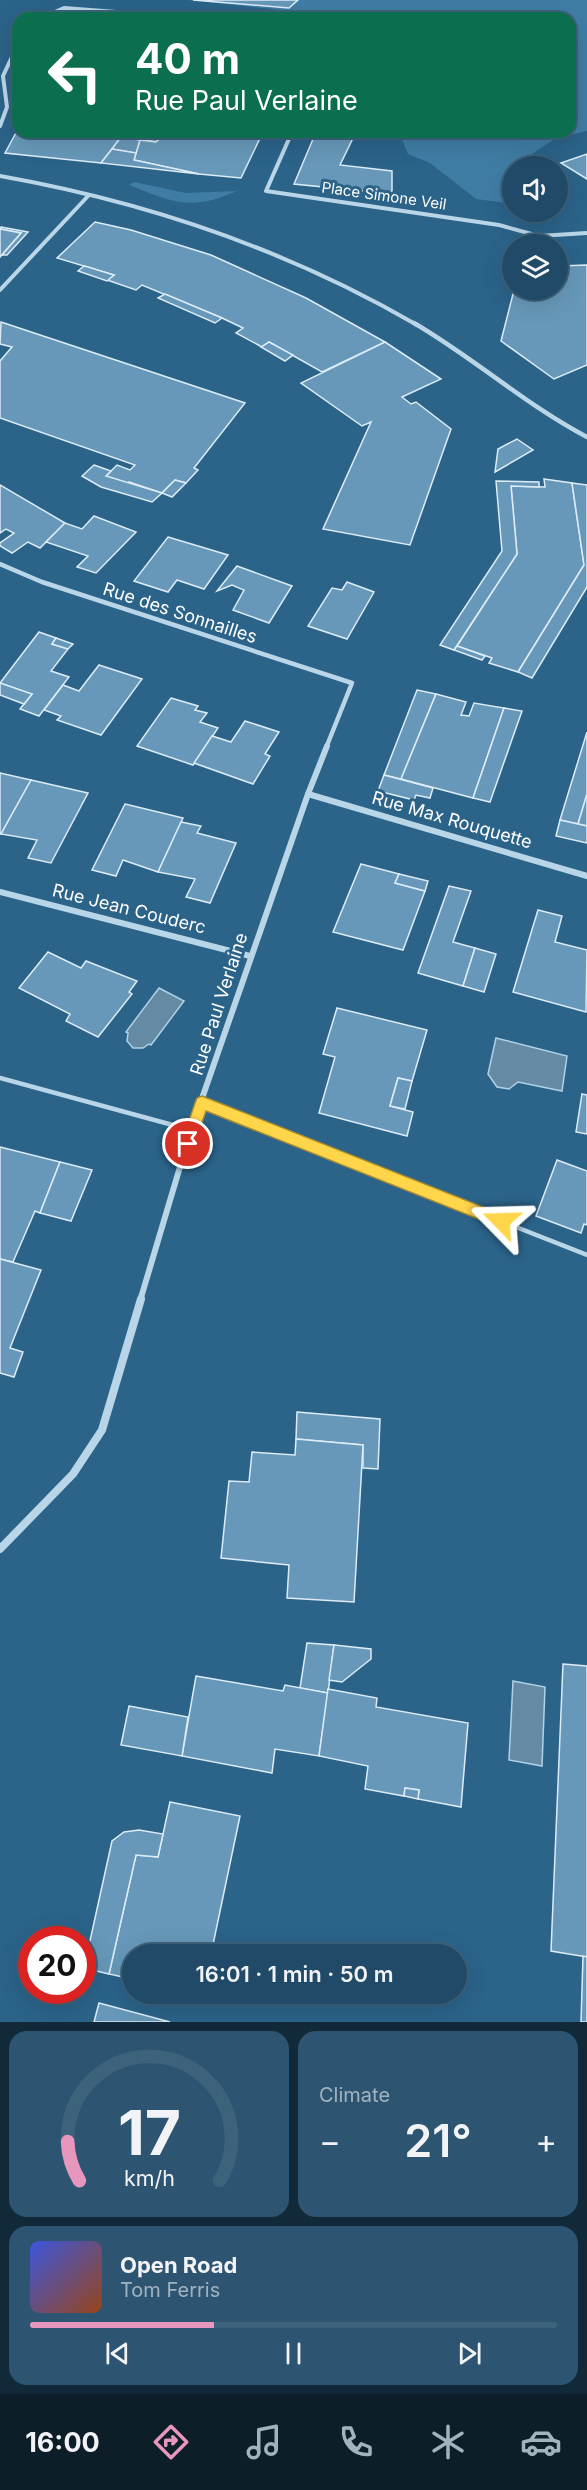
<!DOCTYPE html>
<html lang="en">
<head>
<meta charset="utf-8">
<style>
	:root { --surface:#204a67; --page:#2d5470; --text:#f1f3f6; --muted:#a2b3c0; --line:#3d627b; --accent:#e797bd }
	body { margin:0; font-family:Inter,sans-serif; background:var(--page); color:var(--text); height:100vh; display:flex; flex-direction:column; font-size:22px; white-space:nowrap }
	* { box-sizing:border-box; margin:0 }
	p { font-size:20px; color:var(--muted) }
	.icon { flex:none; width:33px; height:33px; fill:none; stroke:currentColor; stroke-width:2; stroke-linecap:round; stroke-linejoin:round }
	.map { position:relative; height:2022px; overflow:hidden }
	.drawer { display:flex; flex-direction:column; gap:9px; padding:9px; background:#122939; flex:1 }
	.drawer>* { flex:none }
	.top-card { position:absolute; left:12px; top:12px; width:564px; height:126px; border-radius:18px; box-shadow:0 6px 24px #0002,0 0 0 2px var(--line); background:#0b6e4f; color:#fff; overflow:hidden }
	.tools { position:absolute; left:502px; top:156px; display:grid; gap:12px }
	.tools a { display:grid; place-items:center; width:66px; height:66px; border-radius:50%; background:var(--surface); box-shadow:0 6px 24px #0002,0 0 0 2px var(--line); font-size:30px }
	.speed { position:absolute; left:18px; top:1926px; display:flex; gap:12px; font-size:30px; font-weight:700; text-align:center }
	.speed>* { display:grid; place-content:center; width:78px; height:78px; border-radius:50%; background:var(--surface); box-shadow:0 6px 24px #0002,0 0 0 2px var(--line); line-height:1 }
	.speed .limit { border:9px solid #d22; background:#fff; color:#111 }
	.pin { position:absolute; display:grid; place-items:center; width:51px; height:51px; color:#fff; margin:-26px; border:3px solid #fff; border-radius:50%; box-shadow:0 2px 6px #0007 }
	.me { position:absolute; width:66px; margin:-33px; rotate:292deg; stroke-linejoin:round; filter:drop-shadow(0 0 4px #0008) }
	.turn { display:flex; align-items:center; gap:21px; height:126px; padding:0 24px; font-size:27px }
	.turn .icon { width:78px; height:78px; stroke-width:2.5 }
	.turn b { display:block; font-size:42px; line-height:51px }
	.big { font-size:45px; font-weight:600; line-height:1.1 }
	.drawer .tile { flex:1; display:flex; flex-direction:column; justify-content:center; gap:9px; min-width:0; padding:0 21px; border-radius:18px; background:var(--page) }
	.drawer .dial { align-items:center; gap:0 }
	.dial svg { height:156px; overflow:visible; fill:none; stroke:var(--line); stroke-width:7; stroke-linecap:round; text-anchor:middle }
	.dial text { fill:var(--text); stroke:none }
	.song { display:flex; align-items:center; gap:18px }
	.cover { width:72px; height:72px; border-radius:9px; background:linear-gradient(135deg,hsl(230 70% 55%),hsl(20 70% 35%)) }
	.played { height:6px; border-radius:3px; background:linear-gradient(90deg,var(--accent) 35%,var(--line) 35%) }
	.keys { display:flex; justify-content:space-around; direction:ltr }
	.heat { display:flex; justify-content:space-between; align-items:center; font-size:33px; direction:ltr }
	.drawer .tiles { flex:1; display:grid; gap:9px; grid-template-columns:1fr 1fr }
	.tile:last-child { grid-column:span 2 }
	.trip { position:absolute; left:122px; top:1944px; width:345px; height:60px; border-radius:30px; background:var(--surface); box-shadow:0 6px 24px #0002,0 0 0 2px var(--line); font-weight:600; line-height:60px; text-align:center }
	.menu { display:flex; height:96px; justify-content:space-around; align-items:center; background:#0d1e29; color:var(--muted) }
	.menu .icon { width:42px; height:42px }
	.menu .active { color:var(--accent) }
	.menu b { font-size:27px; color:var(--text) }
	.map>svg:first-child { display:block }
</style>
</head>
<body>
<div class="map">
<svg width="587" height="2022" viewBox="0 0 587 2022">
	<rect width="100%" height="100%" fill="#2b6389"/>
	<!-- green -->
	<g fill="#407da5">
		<path d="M187 0H587V131L556 138 532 154 534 166H513V204L476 199 430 163 408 154 399 132H570V18H289L291 11Z"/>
		<path d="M134 182 186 193 237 191C192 211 174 203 129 185Z"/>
	</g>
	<!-- water -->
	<g fill="#658aa3" stroke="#aed2e8" stroke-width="1.5">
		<path d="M159 988 184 1001 151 1045 149 1044 143 1048H133L127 1041 128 1033 126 1032Z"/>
		<path d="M496 1038 567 1056 562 1091 518 1082 509 1089 497 1087 488 1074Z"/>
		<path d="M513 1681 545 1687 542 1766 509 1760Z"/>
	</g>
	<!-- building -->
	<g fill="#6798b9" stroke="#dcecf7" stroke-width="1.5">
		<path d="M193 0H298L289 8Z"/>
		<path d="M18 129V132H94L121 137 101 163 5 153Z"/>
		<path d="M94 132 151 133 168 132 156 142Z"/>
		<path d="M168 132H263L241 178 199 174 134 160 140 140 156 142Z"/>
		<path d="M316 132H356L340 165 392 171V194L294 184Z"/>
		<path d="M121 137 140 140 136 153 112 149Z"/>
		<path d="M112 149 136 153 134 160 199 174 101 163Z"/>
		<path d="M587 154V179L561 163Z"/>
		<path d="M95 222 131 230 211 255 306 298 385 342 322 372 269 342 262 347 236 333 243 328 222 318 142 285 136 290 107 280 114 275 57 258Z"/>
		<path d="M1 227 28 232 7 255H2L21 233 0 229Z"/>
		<path d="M0 229 21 233 0 257Z"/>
		<path d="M587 265V365L554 379 501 341 514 290H558V266Z"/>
		<path d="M84 266 88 267 114 275 107 281 78 271Z"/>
		<path d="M165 294 222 318 215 323 158 298Z"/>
		<path d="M1 322 245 403 194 468 198 470 186 483 175 480 162 493 129 482 128 484 106 476 117 465 130 470 135 465 0 418V361L12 347 0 344Z"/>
		<path d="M269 342 293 355 285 361 261 347Z"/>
		<path d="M385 342 441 379 402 397 411 404 416 402 451 429 410 545 323 529 371 422 362 426 301 383Z"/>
		<path d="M517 439 533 450 495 472 498 449Z"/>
		<path d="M94 465 111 471 106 476 162 493 152 502 101 487 82 476Z"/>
		<path d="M544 479 572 483 584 565 518 672 489 663 492 658 457 646 517 554 511 486 545 487Z"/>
		<path d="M175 480 186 483 172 497 162 493Z"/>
		<path d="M496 481 539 482V487L511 486 517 554 454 650 440 645 502 551Z"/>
		<path d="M572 483 587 485V587L532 678 518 672 584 565Z"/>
		<path d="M0 485 65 523 40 548 28 542 12 553 0 546V543L14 533 6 529 0 533Z"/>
		<path d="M94 516 136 532 96 573 77 567 88 556 46 542 65 523 82 529Z"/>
		<path d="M168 537 228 555 204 589 177 580 168 592 134 581Z"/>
		<path d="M237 566 292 586 269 623 233 610 244 590 232 585 217 591Z"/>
		<path d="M347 582 374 592 347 639 308 626 332 588 342 590Z"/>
		<path d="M39 632 56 638 52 644 68 649 51 671 69 677 39 716 20 709 32 694 0 683Z"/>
		<path d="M56 638 73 644 68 649 52 644Z"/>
		<path d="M457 646 485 656 482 660 454 650Z"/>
		<path d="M99 665 142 679 101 735 57 720 61 716 44 710 63 685 79 691Z"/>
		<path d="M0 683 32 694 24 704 0 695Z"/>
		<path d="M417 690 436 694 401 779 384 775Z"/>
		<path d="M436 694 466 702 461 715 469 716 474 703 504 708 473 798 401 779Z"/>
		<path d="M171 698 198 706 195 710 207 713 200 722 218 728 193 765 137 746Z"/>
		<path d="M504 708 522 711 490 802 473 798Z"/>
		<path d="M245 721 279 732 265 754 270 756 253 784 194 763 212 736 231 742Z"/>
		<path d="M587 732V794L578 824 560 820Z"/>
		<path d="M0 773 31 780 1 834 0 833Z"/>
		<path d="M384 775 433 788 430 798 416 795 414 800 378 791Z"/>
		<path d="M31 780 88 793 51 863 28 858 37 840 1 834Z"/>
		<path d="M587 794V826L578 824Z"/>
		<path d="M125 804 183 818 158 872 123 860 116 876 92 870Z"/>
		<path d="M560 820 587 826V843L556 836Z"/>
		<path d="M181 822 201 826 197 833 236 843 210 903 186 897 195 879 158 872Z"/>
		<path d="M361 864 399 874 395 883 425 891 403 950 333 932Z"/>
		<path d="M399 874 428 881 425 891 395 883Z"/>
		<path d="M449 886 471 891 453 942 475 948 463 986 418 973Z"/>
		<path d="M538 910 562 916 555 942 587 950 586 1012 513 992Z"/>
		<path d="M475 948 496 954 484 992 463 986Z"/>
		<path d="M48 952 81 968 86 961 137 981 129 992 132 994 98 1037 66 1021 70 1014 19 988Z"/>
		<path d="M337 1008 427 1030 412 1081 398 1078 390 1106 413 1112 407 1136 319 1113 335 1057 323 1054Z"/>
		<path d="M398 1078 412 1081 405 1109 390 1106Z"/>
		<path d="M582 1094 587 1095V1134L576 1132Z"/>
		<path d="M0 1147 60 1162 40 1213 35 1211 13 1262 0 1259Z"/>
		<path d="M557 1160 587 1171V1225L584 1224 581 1233 536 1216Z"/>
		<path d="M60 1162 92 1170 71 1221 40 1213Z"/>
		<path d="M0 1259 41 1270 10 1348 23 1352 14 1377 0 1373Z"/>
		<path d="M297 1412 380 1419 378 1469 363 1468V1445L296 1439Z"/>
		<path d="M296 1439 363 1445 354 1602 287 1598 289 1565 221 1558 229 1481 249 1482 252 1452 295 1455Z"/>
		<path d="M307 1643 334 1645 328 1693 300 1688Z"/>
		<path d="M334 1645 371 1649V1659L342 1682 329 1680Z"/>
		<path d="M563 1664 587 1666V1957L551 1951Z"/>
		<path d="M196 1676 283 1691 285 1685 328 1693 319 1756 275 1749 272 1773 182 1756Z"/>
		<path d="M328 1689 377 1698 376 1707 468 1723 461 1807 418 1799 419 1790 405 1788 404 1796 365 1789 368 1766 319 1756Z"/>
		<path d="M129 1706 188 1717 182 1756 121 1745Z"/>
		<path d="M405 1788 419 1790 418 1799 404 1796Z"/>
		<path d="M170 1802 240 1816 211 1954H132V1979L109 1974 136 1855 158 1857Z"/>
		<path d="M139 1830 163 1834 158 1857 136 1855 109 1974 84 1968 112 1841 124 1832Z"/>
		<path d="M583 1956 587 1957V2022H581Z"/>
		<path d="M99 2003 170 2022H94Z"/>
	</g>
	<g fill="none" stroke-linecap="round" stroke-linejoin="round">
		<!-- lane -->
		<g stroke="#b9d6e8" stroke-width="4.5">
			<path d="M0 1078 191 1130"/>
			<path d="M202 1103 587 1255"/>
		</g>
		<!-- street-far3 -->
		<g stroke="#b9d6e8" stroke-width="4">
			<path d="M41 18 64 8 195 18"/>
			<path d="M0 126 7 107 3 76 18 44"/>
			<path d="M292 132 266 191 499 225 539 236 587 233"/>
			<path d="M0 176C147 202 288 250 417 325"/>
			<path d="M0 290 89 195"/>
		</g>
		<!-- street-far2 -->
		<g stroke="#b9d6e8" stroke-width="4.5">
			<path d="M414 323C474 358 526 405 587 437"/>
			<path d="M0 564 42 582 352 683 326 748"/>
		</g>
		<!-- street-far1 -->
		<g stroke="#b9d6e8" stroke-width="6">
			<path d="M308 794 587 876"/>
			<path d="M0 892 250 956"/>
			<path d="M140 1301 191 1130 308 794 327 746"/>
		</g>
		<!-- street -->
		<path stroke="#b9d6e8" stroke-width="8" d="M0 1549 73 1474 102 1430 141 1299"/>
	</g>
	<!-- route -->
	<path fill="#ffd54a" stroke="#a68a30" stroke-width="1.5" d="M202 1096 506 1216 508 1221 506 1226 501 1228 206 1111 193 1148 188 1150 183 1148 181 1144 195 1103 197 1098Z"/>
	<g text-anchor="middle" stroke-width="6" stroke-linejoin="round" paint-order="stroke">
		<!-- far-street labels -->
		<g font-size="15" fill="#fff" stroke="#2b6389">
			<text transform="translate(384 196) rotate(8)" y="5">Place Simone Veil</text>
		</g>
		<!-- street labels -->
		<g font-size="18" fill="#fff" stroke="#2b6389">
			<text transform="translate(180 613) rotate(18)" y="6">Rue des Sonnailles</text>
			<text transform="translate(452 820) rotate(16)" y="6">Rue Max Rouquette</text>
			<text transform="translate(129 909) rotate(14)" y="6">Rue Jean Couderc</text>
			<text transform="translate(219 1004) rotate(-72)" y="6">Rue Paul Verlaine</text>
		</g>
	</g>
</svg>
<div class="tools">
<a><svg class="icon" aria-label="sound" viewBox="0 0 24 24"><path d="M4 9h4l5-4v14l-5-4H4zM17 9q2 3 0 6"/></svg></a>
<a><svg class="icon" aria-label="layers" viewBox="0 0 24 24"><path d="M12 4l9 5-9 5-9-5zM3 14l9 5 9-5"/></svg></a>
</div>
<div class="speed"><div class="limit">20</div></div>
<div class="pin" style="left:188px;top:1144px;background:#d93025"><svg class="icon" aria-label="arrive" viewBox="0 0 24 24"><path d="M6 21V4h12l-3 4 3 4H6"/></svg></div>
<svg class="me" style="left:501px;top:1221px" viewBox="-20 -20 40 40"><path d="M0-17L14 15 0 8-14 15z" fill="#ffd54a" stroke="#fff" stroke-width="4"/></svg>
<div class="trip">16:01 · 1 min · 50 m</div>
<div class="top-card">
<div class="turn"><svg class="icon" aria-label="left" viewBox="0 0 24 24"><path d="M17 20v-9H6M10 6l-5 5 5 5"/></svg><div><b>40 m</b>Rue Paul Verlaine</div></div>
</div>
</div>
<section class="drawer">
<div class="tiles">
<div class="tile dial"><svg viewBox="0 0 100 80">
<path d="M14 69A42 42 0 1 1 86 69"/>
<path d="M14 69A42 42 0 0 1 8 49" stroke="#e797bd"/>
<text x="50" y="56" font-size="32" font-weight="700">17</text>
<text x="50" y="72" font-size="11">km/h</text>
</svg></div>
<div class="tile"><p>Climate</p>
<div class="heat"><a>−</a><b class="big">21°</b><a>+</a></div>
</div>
<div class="tile">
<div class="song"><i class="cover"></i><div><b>Open Road</b><p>Tom Ferris</p></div></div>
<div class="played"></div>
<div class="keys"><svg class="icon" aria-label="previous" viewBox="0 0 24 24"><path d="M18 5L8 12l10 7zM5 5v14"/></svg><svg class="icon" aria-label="pause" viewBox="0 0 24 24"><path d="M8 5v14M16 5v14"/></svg><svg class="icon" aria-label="next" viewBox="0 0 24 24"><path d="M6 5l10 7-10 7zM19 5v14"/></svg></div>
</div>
</div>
</section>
<nav class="menu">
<b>16:00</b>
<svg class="icon active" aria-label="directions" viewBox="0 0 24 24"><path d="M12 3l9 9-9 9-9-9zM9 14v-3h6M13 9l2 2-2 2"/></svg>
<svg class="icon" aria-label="music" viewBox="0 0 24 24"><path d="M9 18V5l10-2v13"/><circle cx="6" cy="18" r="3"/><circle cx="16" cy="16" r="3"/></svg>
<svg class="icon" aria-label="phone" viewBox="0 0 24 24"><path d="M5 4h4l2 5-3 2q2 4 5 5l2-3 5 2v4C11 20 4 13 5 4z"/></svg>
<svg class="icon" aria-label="climate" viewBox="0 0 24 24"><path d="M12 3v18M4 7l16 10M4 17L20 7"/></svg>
<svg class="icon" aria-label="car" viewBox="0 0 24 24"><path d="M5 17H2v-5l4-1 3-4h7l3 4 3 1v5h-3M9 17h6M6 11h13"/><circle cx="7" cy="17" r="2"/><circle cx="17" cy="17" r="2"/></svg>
</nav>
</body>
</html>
